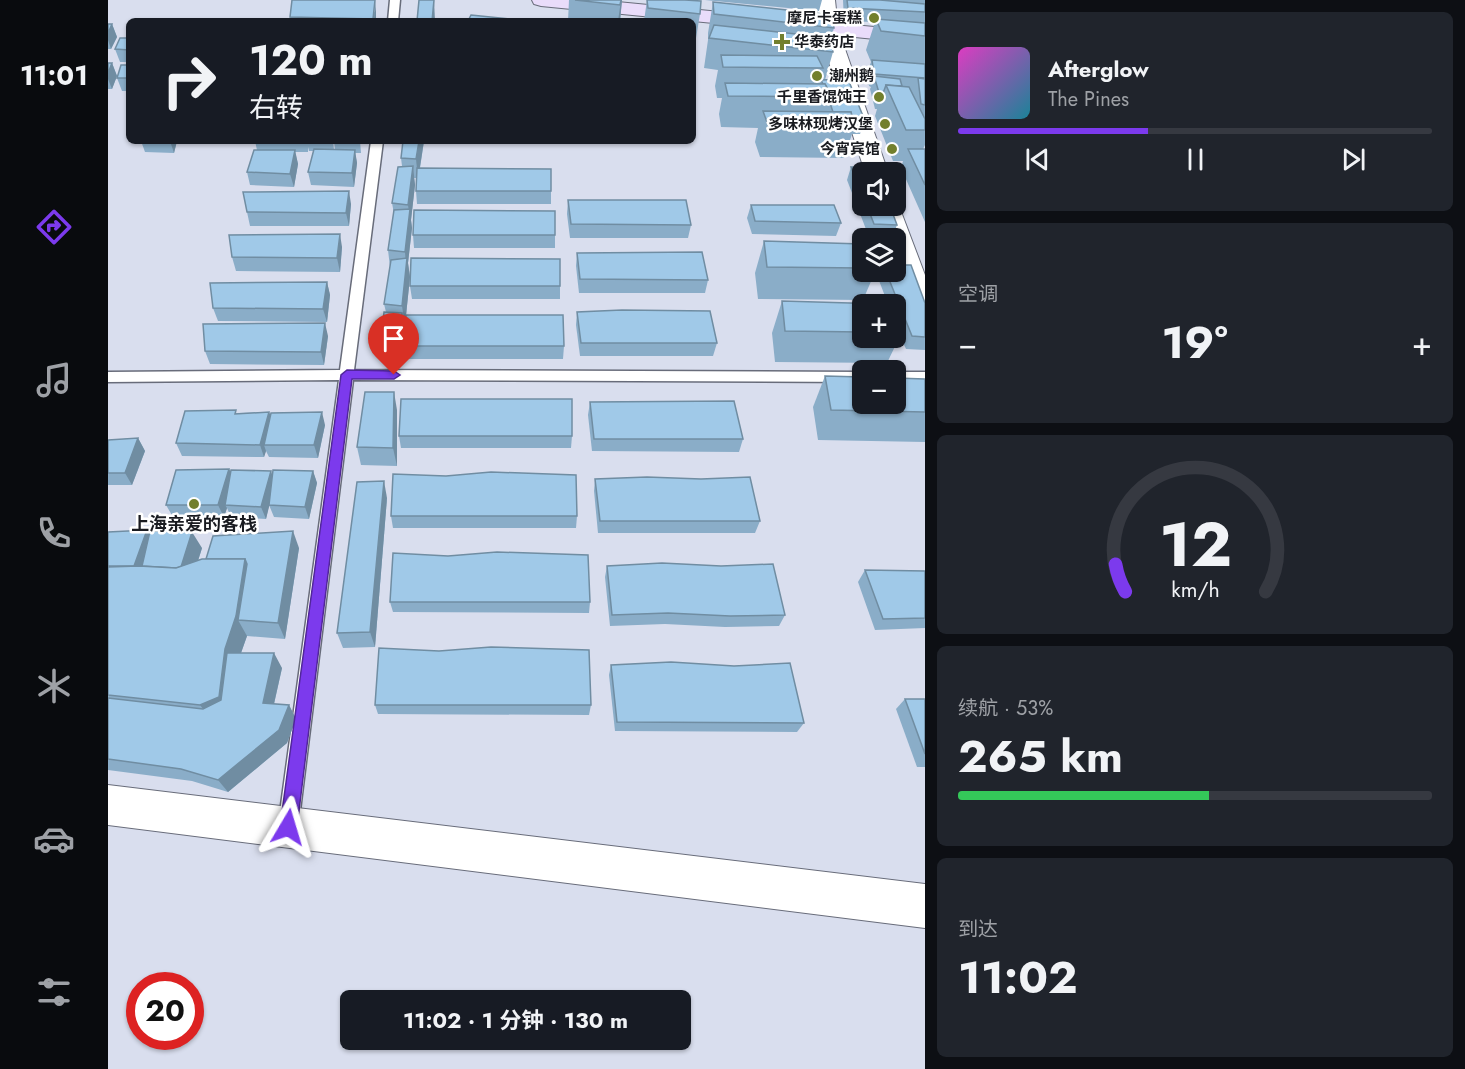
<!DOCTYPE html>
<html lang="zh">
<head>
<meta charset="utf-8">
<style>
	:root { --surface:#171b24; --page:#20242c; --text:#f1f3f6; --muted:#9ea1a6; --line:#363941; --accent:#7c3aed }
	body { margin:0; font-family:Jost,"Noto Sans SC",sans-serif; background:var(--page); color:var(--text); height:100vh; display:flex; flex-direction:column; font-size:22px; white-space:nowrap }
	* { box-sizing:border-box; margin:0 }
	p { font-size:20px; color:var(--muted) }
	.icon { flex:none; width:33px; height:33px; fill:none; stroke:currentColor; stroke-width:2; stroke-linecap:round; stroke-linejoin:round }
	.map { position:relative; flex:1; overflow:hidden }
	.drawer { display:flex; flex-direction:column; gap:12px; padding:12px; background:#0d0f14; width:540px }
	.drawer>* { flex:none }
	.hud { position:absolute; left:18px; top:18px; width:570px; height:126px; border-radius:9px; box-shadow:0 2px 4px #0004; background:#171b24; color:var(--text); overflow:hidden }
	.buttons { position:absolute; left:744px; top:162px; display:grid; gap:12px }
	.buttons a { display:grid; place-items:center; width:54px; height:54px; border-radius:9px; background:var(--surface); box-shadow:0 2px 4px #0004; font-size:30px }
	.speed { position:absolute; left:18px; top:972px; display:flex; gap:12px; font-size:30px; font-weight:700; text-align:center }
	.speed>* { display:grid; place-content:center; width:78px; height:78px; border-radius:50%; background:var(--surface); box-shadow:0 2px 4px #0004; line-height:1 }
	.speed .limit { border:9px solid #d22; background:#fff; color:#111 }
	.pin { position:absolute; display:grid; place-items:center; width:51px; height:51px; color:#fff; margin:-62px -26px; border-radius:50% 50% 50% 0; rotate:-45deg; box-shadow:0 0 6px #0007 }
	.pin .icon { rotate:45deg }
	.me { position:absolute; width:66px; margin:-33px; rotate:7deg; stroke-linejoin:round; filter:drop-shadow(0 0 4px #0008) }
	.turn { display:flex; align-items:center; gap:21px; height:126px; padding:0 24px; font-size:27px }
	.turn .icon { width:78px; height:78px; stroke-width:2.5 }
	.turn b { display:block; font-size:42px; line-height:51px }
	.big { font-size:45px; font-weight:700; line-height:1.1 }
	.drawer .tile { flex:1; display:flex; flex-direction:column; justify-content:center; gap:9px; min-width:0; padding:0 21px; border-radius:9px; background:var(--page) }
	.drawer .dial { align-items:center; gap:0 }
	.dial svg { height:156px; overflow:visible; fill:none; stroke:var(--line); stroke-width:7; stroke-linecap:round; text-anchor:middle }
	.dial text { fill:var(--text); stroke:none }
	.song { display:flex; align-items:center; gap:18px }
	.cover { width:72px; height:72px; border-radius:9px; background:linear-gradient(135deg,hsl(310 70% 55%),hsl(190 70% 35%)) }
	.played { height:6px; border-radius:3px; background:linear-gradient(90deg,var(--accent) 40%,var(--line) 40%) }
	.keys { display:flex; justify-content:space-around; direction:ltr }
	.heat { display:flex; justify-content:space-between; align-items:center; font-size:33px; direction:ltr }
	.charge { height:9px; border-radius:4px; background:linear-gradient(90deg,#34c759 53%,var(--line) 0) }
	.trip { position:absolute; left:232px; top:990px; width:351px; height:60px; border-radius:9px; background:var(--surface); box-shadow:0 2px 4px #0004; font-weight:700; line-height:60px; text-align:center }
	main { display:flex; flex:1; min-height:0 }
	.tab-bar { display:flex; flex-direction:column; width:108px; justify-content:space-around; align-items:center; background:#090b0e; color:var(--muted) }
	.tab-bar .icon { width:42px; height:42px }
	.tab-bar .selected { color:var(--accent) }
	.tab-bar b { font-size:27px; color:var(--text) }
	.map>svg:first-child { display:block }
</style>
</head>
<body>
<main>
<nav class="tab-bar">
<b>11:01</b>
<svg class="icon selected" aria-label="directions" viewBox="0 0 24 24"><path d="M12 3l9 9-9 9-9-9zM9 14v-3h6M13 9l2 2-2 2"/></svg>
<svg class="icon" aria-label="music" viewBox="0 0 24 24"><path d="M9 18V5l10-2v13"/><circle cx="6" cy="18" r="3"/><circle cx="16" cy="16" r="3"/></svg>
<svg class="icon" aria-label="phone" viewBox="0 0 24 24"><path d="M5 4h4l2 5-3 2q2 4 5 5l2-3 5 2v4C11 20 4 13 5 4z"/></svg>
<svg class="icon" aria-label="climate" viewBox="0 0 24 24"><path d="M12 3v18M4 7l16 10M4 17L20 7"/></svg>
<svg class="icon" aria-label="car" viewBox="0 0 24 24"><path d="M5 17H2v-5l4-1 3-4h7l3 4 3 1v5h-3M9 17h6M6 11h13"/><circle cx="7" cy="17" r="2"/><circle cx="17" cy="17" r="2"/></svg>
<svg class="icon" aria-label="filters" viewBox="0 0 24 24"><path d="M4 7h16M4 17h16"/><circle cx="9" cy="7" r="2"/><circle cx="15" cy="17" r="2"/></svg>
</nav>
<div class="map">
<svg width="817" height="1069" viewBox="0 0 817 1069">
	<rect width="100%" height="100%" fill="#d9deee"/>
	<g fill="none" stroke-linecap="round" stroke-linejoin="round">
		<defs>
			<g id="lane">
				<path d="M282 0H292L290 21H280Z"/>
				<path d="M263 141H275L246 370 754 372V382L245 380 190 827 187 834 180 837 173 834 170 827 231 380 0 382V372L232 370Z"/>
				<rect x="788" y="372" width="29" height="10"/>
			</g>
			<g id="street">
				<path d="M709 0H727L730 29 780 172H757L710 29Z"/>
				<path d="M789 201 817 275V321L807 318 804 312 788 264V238H779L768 206H788Z"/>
				<path d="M0 785 817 884V928L0 825Z"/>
			</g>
			<path id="secondary" d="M424 0H489L817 32V44L433 6 426 4Z"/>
		</defs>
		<!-- lane casing -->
		<use href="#lane" stroke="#686c7a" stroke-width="3"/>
		<!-- street casing -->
		<use href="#street" stroke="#686c7a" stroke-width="2"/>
		<!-- secondary casing -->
		<use href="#secondary" stroke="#686c7a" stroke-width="2"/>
		<!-- lane -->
		<use href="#lane" fill="#fff" fill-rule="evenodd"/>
		<!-- street -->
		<use href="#street" fill="#fff" fill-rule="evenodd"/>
		<!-- secondary -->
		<use href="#secondary" fill="#e9dcfa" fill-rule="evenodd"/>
	</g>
	<!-- wall -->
	<g fill="#8aadc8">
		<path d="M461 0H514L512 21H460Z"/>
		<path d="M539 0H577L592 14 587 44H585V21H536Z"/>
		<path d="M597 0H714L711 11Z"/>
		<path d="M735 0H817V145L815 149H817V222L793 168 795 161H785L767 116 769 109H767L762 89 763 87 761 86 759 73 763 62 758 50 767 22 736 21Z"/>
		<path d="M605 2 726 28 723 38 725 52 717 80 757 121 752 134H744L736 158 652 157 647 142 650 128 613 127 611 114 614 98H609L607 86 610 70 596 68 600 40V33Z"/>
		<path d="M268 12V21H183L182 17Z"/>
		<path d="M0 24H4L9 37 3 49H0Z"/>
		<path d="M21 38V62H12L7 49Z"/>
		<path d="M0 63H4L9 76 4 89H0Z"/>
		<path d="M21 65V91H14L9 78Z"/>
		<path d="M33 141H69L66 153 37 152Z"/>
		<path d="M147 141H225L226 150H227L226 141H252L253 153H247L249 163 246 187 203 185 200 172 206 151H201L200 147V152H187L190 164 186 187 142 185 139 172 149 150Z"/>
		<path d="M316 141 312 168 443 191V204H309L308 191V178H306L307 185 303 220 304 228 300 263 302 277 297 325H295L296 332 293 363 276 361 273 342 278 312 276 304 282 267 280 250 286 214 284 203 294 166 293 158Z"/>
		<path d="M743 167 754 172V206H782L789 225 784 238 761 237 739 180Z"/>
		<path d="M460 200 583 225 580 238H462L459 214Z"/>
		<path d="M243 204 241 226H142L139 212Z"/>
		<path d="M643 205 733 223 728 236 644 234 639 218Z"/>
		<path d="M305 235H447V248H306Z"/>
		<path d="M656 241 754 244V272H767L755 300 650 299 647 273Z"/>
		<path d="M234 247 232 272 128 271 124 257Z"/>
		<path d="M469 253 600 280 597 293H471L468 266Z"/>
		<path d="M773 272H788L817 303V350L798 349 792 336 779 363 667 362 664 333 674 301 754 304V338H788V304H780L770 278Z"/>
		<path d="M219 282 222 295 219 322 110 321 105 308Z"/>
		<path d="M302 286H452V299H304Z"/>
		<path d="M469 312 609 343 605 356H472L468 325Z"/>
		<path d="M220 336 216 365 102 364 97 351Z"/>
		<path d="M296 346H456L455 359H298Z"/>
		<path d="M717 376 817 379V442L710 440 705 407Z"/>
		<path d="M482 402 635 439 631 452 484 451 480 415Z"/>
		<path d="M289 410V466L253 465 249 447Z"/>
		<path d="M161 412 162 415 217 425 210 458 161 457 158 451 156 457 74 456 68 443 129 413Z"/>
		<path d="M291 436H464L463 448H293Z"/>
		<path d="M30 438 37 451 24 485H0V440Z"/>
		<path d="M121 469 123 472 165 476 205 471 209 483 201 519 166 517 161 505 158 519 123 517 119 508 116 517H65L58 505Z"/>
		<path d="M487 479 652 521 647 533H490L486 491Z"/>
		<path d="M279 498 267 647 235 648 229 633Z"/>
		<path d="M283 516H469L468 528H285Z"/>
		<path d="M0 532 41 534 94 548 90 561 191 548 177 639 139 636 133 653 174 668 166 704 181 705 188 719 179 743 120 792 84 781 0 770Z"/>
		<path d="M499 566 677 615 671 626 617 627 557 624 502 626 497 577Z"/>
		<path d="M757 570 817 571V628L767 630 750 582Z"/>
		<path d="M282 602H482L481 613 285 612Z"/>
		<path d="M331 651 483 705 481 715 270 714 267 705Z"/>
		<path d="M503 665 696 723 689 732 507 731 501 675Z"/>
		<path d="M797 699H817V767H809L788 709Z"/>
	</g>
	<!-- shaded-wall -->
	<g fill="#708da2">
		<path d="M267 0 268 12V21H266Z"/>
		<path d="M326 0 327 21H324Z"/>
		<path d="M513 0H514L512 21H510Z"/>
		<path d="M4 24 9 37 3 49 0 40V33Z"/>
		<path d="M4 63 9 76 4 89 0 79V73Z"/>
		<path d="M62 141H69L66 153Z"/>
		<path d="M311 141H316L310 179 308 159Z"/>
		<path d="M187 150 190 164 186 187 182 174Z"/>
		<path d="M247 150 249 163 246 187 244 173Z"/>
		<path d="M305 166 307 185 303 220 304 228 300 263 302 277 297 325 294 306 298 266 297 252 301 212 300 205Z"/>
		<path d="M241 191 243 204 241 226 238 213Z"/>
		<path d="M232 234 234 247 232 272 229 258Z"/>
		<path d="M219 282 222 295 219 322 215 309Z"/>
		<path d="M294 313 296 332 293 363 291 344Z"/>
		<path d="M217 323 220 336 216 365 213 352Z"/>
		<path d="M286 392 289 410V466L285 448Z"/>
		<path d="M161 412 166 424 156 445 158 451 156 457 152 445Z"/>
		<path d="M214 412 217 425 210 458 206 445Z"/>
		<path d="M30 438 37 451 24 485 17 473Z"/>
		<path d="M121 469 127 481 117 505 119 508 116 517 110 505Z"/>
		<path d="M163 471 167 483 158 519 153 507Z"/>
		<path d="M205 471 209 483 201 519 197 507Z"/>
		<path d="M276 481 279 498 267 647 262 632Z"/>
		<path d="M39 530 49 547 41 571H24Z"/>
		<path d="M185 531 191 548 177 639 170 623Z"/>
		<path d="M84 532 94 548 81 589 71 573Z"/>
		<path d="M137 559 147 580 130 620 139 636 128 667 105 722 92 705 117 649Z"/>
		<path d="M166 653 174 668 163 717 155 703Z"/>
		<path d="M181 705 188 719 179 743 120 792 110 780Z"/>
	</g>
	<!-- building -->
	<g fill="#a0c9e8" stroke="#708da2" stroke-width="1.5">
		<path d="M184 0H267L265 19 182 17Z"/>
		<path d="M311 0H326L324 21H309Z"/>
		<path d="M467 0H513L512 5Z"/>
		<path d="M539 0H577L593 1 592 14 540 8Z"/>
		<path d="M739 0H772L817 4V12L740 8Z"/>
		<path d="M605 2 724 15 726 28 606 14Z"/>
		<path d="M363 15 421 21H360Z"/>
		<path d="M768 19 817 23V36L773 31Z"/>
		<path d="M0 24H4L0 33Z"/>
		<path d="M606 25 724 38 725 52 601 38Z"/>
		<path d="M12 38H21V50L7 49Z"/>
		<path d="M613 55 709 56 715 68 615 67Z"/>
		<path d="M764 60 817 64V78L766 74Z"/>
		<path d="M0 63H4L0 73Z"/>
		<path d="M13 65H21V78H9Z"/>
		<path d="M766 76 792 79 794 86 778 85 774 96H772Z"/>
		<path d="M810 78 817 79V105L813 104Z"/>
		<path d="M740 79 757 121 745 120 743 112H725L722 103 724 97 717 84H715L713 80Z"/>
		<path d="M617 83 717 84 724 97 620 96Z"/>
		<path d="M778 85 801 87 817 119V130H798Z"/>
		<path d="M655 111 743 112 746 126 660 125Z"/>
		<path d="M295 141H311L308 159 293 158Z"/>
		<path d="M206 149 247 150 244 173 200 172Z"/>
		<path d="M800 149H817V185Z"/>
		<path d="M146 150H187L182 174 139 172Z"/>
		<path d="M305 166 300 205 284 203 290 167Z"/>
		<path d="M743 167H768L770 172H754V195Z"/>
		<path d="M309 168 443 169V191H308Z"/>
		<path d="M241 191 238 213 139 212 135 192Z"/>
		<path d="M460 200H578L583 225 463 224Z"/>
		<path d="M643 205H726L733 223 647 221Z"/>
		<path d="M759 206H782L789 225 766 224Z"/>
		<path d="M302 209 297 252 280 250 286 210Z"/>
		<path d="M306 210 447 211V235H305Z"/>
		<path d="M232 234 229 258 124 257 121 235Z"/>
		<path d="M656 241 754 244V268L659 267Z"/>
		<path d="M594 252 600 280 472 279 469 253Z"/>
		<path d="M299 258 294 306 276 304 283 260Z"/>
		<path d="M303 258 452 259V286H302Z"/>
		<path d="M788 265H803L817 303V337L804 336 778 272H788Z"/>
		<path d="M219 282 215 309 105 308 102 283Z"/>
		<path d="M674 301 776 304H754V332L677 331Z"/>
		<path d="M788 305 794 332H788Z"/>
		<path d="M514 310 602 311 609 343H473L469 312Z"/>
		<path d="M276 312 294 313 291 344 273 342Z"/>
		<path d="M298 315H455L456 346H296Z"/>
		<path d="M217 323 213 352 97 351 95 324Z"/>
		<path d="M717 376 754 377V404H788V378L817 379V412L723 410Z"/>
		<path d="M257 392H286L285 448 249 447Z"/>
		<path d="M293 399H464V436H291Z"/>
		<path d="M626 401 635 439H486L482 402Z"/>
		<path d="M128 410 127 414 161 412 152 445 68 443 77 411Z"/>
		<path d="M214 412 206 445H156L163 413Z"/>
		<path d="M30 438 17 473H0V440Z"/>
		<path d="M121 469 110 505H58L68 470Z"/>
		<path d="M123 470 163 471 153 507 117 505Z"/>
		<path d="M165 470 205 471 197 507 161 505Z"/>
		<path d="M383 472 468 475 469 516H283L285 474 338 476Z"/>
		<path d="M539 477 593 479 642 477 652 521H492L487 479Z"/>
		<path d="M276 481 262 632 229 633 249 482Z"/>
		<path d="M39 530 26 566H0V532Z"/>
		<path d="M42 531 84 532 73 567 68 568 34 566Z"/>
		<path d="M185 531 170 623 130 620 139 564 137 559H98L105 536Z"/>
		<path d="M389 552 480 555 482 602H282L285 553 340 556Z"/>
		<path d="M94 559H137L128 616 117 649 111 697 92 705 0 695V567L31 566 68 568Z"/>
		<path d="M554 563 613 566 665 564 677 615 622 616 560 613 504 615 499 566Z"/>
		<path d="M757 570 817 571V618L775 619Z"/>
		<path d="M383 647 481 650 483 705H267L271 648 331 651Z"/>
		<path d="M119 653H166L155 703 181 705 171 730 110 780 73 769 0 759V698L95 709 113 700Z"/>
		<path d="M563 662 626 666 682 663 696 723 509 722 503 665Z"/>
		<path d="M797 699H817V754Z"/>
	</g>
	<!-- route -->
	<path fill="#7c3aed" stroke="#51269a" stroke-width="1.5" d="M239 370 286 371 292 375 286 379H244L189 827 186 833 180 836 174 833 172 827 233 375Z"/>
	<!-- markers -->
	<g fill="#727f2d" stroke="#fff" stroke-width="2">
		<circle cx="766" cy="18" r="6"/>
		<path d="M671 33h6v6h6v6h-6v6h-6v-6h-6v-6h6z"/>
		<circle cx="709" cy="76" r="6"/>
		<circle cx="771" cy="97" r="6"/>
		<circle cx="777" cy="124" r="6"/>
		<circle cx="784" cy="149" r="6"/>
		<circle cx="86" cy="504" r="6"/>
	</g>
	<g text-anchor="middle" stroke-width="5" stroke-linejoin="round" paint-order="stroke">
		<!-- far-poi labels -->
		<g font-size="15" font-weight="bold" fill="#191b20" stroke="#fff" text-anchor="end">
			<text x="754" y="23">摩尼卡蛋糕</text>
			<text x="686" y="47" text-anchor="start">华泰药店</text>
			<text x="721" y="81" text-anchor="start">潮州鹅</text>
			<text x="759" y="102">千里香馄饨王</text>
			<text x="765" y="129">多味林现烤汉堡</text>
			<text x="772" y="154">今宵宾馆</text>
		</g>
		<!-- poi labels -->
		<g font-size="18" font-weight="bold" fill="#191b20" stroke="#fff">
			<text x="86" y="530">上海亲爱的客栈</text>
		</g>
	</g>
</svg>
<div class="buttons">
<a><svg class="icon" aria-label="sound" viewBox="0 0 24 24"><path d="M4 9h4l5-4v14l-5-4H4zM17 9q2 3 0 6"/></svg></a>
<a><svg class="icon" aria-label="layers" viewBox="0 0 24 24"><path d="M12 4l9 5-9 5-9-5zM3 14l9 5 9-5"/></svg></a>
<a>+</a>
<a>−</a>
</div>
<div class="speed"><div class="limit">20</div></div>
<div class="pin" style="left:286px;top:375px;background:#d93025"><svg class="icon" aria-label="arrive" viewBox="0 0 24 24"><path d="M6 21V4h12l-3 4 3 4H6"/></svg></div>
<svg class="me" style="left:180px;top:827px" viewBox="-20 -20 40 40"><path d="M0-17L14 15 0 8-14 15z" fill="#7c3aed" stroke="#fff" stroke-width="4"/></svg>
<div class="trip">11:02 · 1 分钟 · 130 m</div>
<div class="hud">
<div class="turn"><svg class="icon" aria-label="right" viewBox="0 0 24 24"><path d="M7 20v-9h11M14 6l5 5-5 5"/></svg><div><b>120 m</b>右转</div></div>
</div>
</div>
<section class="drawer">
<div class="tile">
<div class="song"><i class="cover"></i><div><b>Afterglow</b><p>The Pines</p></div></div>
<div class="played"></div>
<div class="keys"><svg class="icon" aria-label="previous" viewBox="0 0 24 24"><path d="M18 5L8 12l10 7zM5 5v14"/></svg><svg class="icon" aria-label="pause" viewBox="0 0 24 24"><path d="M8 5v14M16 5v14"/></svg><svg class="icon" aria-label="next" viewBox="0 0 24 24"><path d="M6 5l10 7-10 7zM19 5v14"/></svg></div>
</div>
<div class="tile"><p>空调</p>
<div class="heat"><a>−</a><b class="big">19°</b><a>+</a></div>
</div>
<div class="tile dial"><svg viewBox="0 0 100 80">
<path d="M14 69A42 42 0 1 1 86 69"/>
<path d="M14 69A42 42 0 0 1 9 55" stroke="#7c3aed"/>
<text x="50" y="56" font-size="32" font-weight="700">12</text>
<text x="50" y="72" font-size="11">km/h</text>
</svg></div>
<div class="tile"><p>续航 · 53%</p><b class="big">265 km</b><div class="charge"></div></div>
<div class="tile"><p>到达</p><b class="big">11:02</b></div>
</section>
</main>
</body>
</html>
